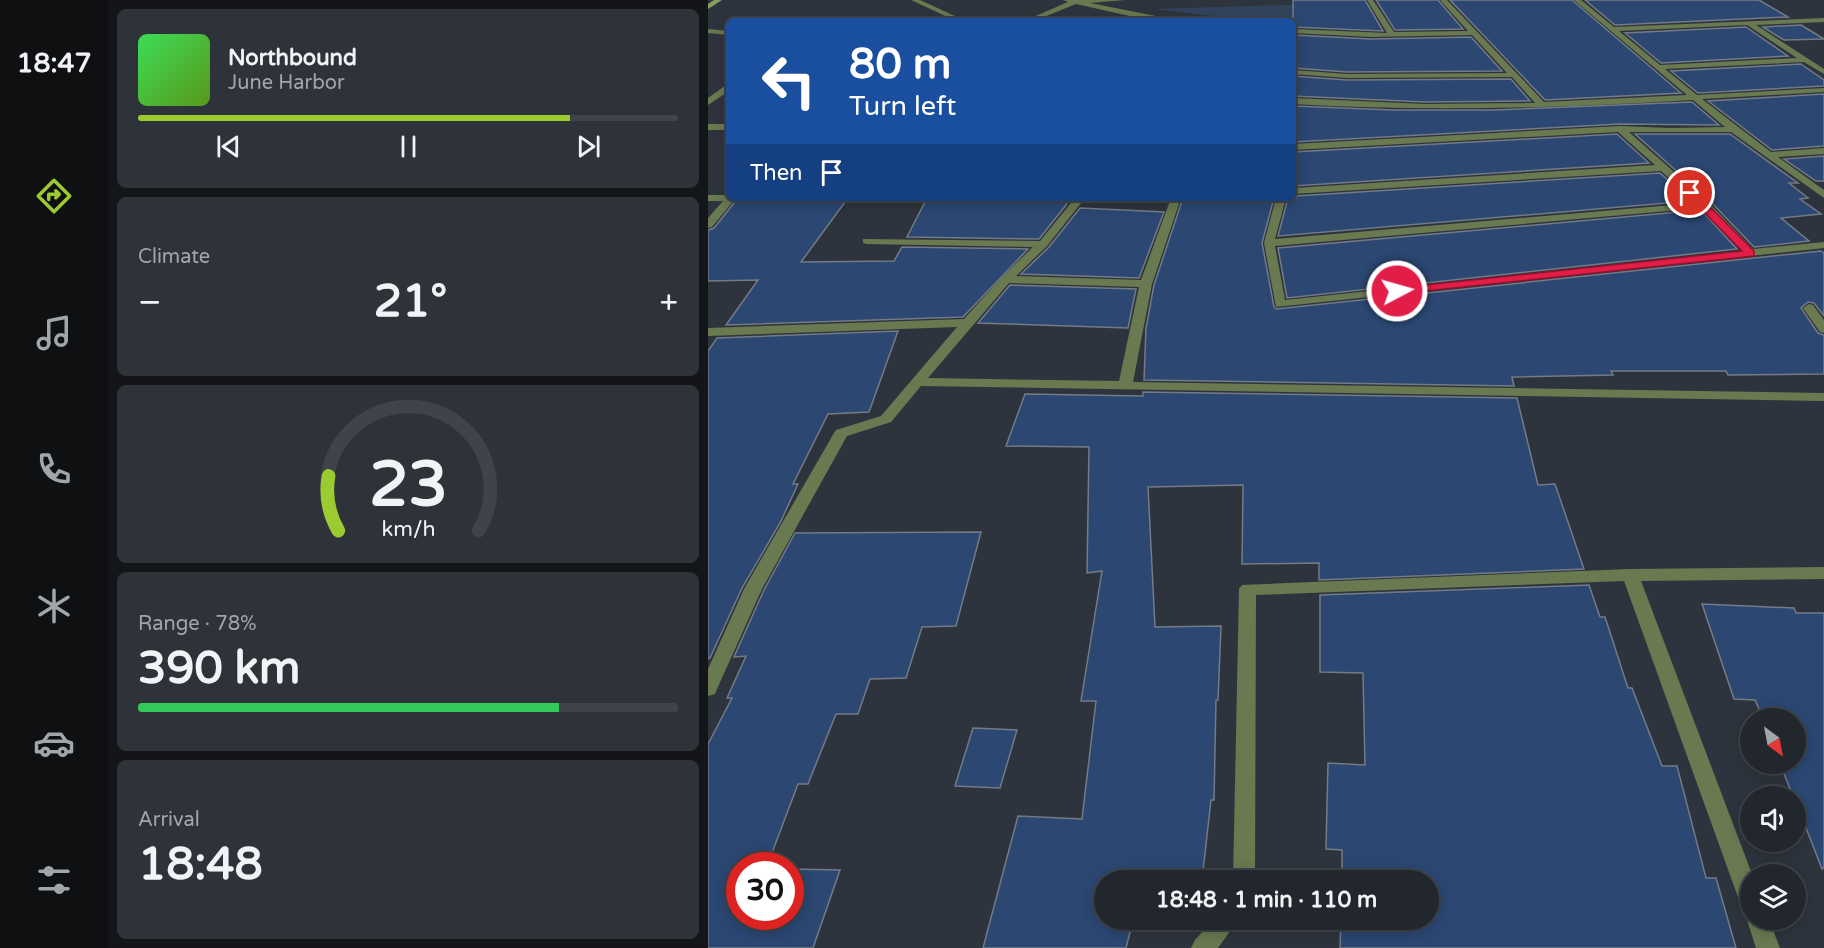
<!DOCTYPE html>
<html lang="en">
<head>
<meta charset="utf-8">
<style>
	:root { --surface:#22272e; --page:#2e333a; --text:#f1f3f6; --muted:#a2a5aa; --line:#3f444a; --accent:#9cca31 }
	body { margin:0; font-family:"Varela Round",sans-serif; background:var(--page); color:var(--text); height:100vh; display:flex; flex-direction:column; font-size:22px; white-space:nowrap }
	* { box-sizing:border-box; margin:0 }
	p { font-size:20px; color:var(--muted) }
	.icon { flex:none; width:33px; height:33px; fill:none; stroke:currentColor; stroke-width:2; stroke-linecap:round; stroke-linejoin:round }
	.map { position:relative; flex:1; overflow:hidden }
	.side { display:flex; flex-direction:column; gap:9px; padding:9px; background:#131519; width:600px }
	.side>* { flex:none }
	.hud { position:absolute; left:18px; top:18px; width:570px; height:183px; border-radius:9px; box-shadow:0 3px 15px #0003,0 0 0 2px var(--line); background:#1a4fa0; color:#fff; overflow:hidden }
	.needle { width:39px; rotate:148deg }
	.fabs { position:absolute; left:1032px; top:708px; display:grid; gap:12px }
	.fabs a { display:grid; place-items:center; width:66px; height:66px; border-radius:50%; background:var(--surface); box-shadow:0 3px 15px #0003,0 0 0 2px var(--line); font-size:30px }
	.speed { position:absolute; left:18px; top:852px; display:flex; gap:12px; font-size:30px; font-weight:700; text-align:center }
	.speed>* { display:grid; place-content:center; width:78px; height:78px; border-radius:50%; background:var(--surface); box-shadow:0 3px 15px #0003,0 0 0 2px var(--line); line-height:1 }
	.speed .limit { border:9px solid #d22; background:#fff; color:#111 }
	.pin { position:absolute; display:grid; place-items:center; width:51px; height:51px; color:#fff; margin:-26px; border:3px solid #fff; border-radius:50%; box-shadow:0 2px 6px #0007 }
	.me { position:absolute; width:66px; margin:-33px; rotate:84deg; stroke-linejoin:round; filter:drop-shadow(0 0 4px #0008) }
	.turn { display:flex; align-items:center; gap:21px; height:126px; padding:0 24px; font-size:27px }
	.turn .icon { width:78px; height:78px; stroke-width:2.5 }
	.turn b { display:block; font-size:42px; line-height:51px }
	.then { display:flex; align-items:center; height:57px; padding:0 24px; background:#0003; gap:12px; font-size:22px }
	.big { font-size:45px; font-weight:800; line-height:1.1 }
	.side .card { flex:1; display:flex; flex-direction:column; justify-content:center; gap:9px; min-width:0; padding:0 21px; border-radius:9px; background:var(--page) }
	.side .dial { align-items:center; gap:0 }
	.dial svg { height:156px; overflow:visible; fill:none; stroke:var(--line); stroke-width:7; stroke-linecap:round; text-anchor:middle }
	.dial text { fill:var(--text); stroke:none }
	.song { display:flex; align-items:center; gap:18px }
	.cover { width:72px; height:72px; border-radius:9px; background:linear-gradient(135deg,hsl(130 70% 55%),hsl(90 70% 35%)) }
	.played { height:6px; border-radius:3px; background:linear-gradient(90deg,var(--accent) 80%,var(--line) 80%) }
	.keys { display:flex; justify-content:space-around; direction:ltr }
	.heat { display:flex; justify-content:space-between; align-items:center; font-size:33px; direction:ltr }
	.charge { height:9px; border-radius:4px; background:linear-gradient(90deg,#34c759 78%,var(--line) 0) }
	.trip { position:absolute; left:386px; top:870px; width:345px; height:60px; border-radius:30px; background:var(--surface); box-shadow:0 3px 15px #0003,0 0 0 2px var(--line); font-weight:800; line-height:60px; text-align:center }
	main { display:flex; flex:1; min-height:0 }
	.tab-bar { display:flex; flex-direction:column; width:108px; justify-content:space-around; align-items:center; background:#0e1012; color:var(--muted) }
	.tab-bar .icon { width:42px; height:42px }
	.tab-bar .selected { color:var(--accent) }
	.tab-bar b { font-size:27px; color:var(--text) }
	.map>svg:first-child { display:block }
</style>
</head>
<body>
<main>
<nav class="tab-bar">
<b>18:47</b>
<svg class="icon selected" aria-label="directions" viewBox="0 0 24 24"><path d="M12 3l9 9-9 9-9-9zM9 14v-3h6M13 9l2 2-2 2"/></svg>
<svg class="icon" aria-label="music" viewBox="0 0 24 24"><path d="M9 18V5l10-2v13"/><circle cx="6" cy="18" r="3"/><circle cx="16" cy="16" r="3"/></svg>
<svg class="icon" aria-label="phone" viewBox="0 0 24 24"><path d="M5 4h4l2 5-3 2q2 4 5 5l2-3 5 2v4C11 20 4 13 5 4z"/></svg>
<svg class="icon" aria-label="climate" viewBox="0 0 24 24"><path d="M12 3v18M4 7l16 10M4 17L20 7"/></svg>
<svg class="icon" aria-label="car" viewBox="0 0 24 24"><path d="M5 17H2v-5l4-1 3-4h7l3 4 3 1v5h-3M9 17h6M6 11h13"/><circle cx="7" cy="17" r="2"/><circle cx="17" cy="17" r="2"/></svg>
<svg class="icon" aria-label="filters" viewBox="0 0 24 24"><path d="M4 7h16M4 17h16"/><circle cx="9" cy="7" r="2"/><circle cx="15" cy="17" r="2"/></svg>
</nav>
<section class="side">
<div class="card">
<div class="song"><i class="cover"></i><div><b>Northbound</b><p>June Harbor</p></div></div>
<div class="played"></div>
<div class="keys"><svg class="icon" aria-label="previous" viewBox="0 0 24 24"><path d="M18 5L8 12l10 7zM5 5v14"/></svg><svg class="icon" aria-label="pause" viewBox="0 0 24 24"><path d="M8 5v14M16 5v14"/></svg><svg class="icon" aria-label="next" viewBox="0 0 24 24"><path d="M6 5l10 7-10 7zM19 5v14"/></svg></div>
</div>
<div class="card"><p>Climate</p>
<div class="heat"><a>−</a><b class="big">21°</b><a>+</a></div>
</div>
<div class="card dial"><svg viewBox="0 0 100 80">
<path d="M14 69A42 42 0 1 1 86 69"/>
<path d="M14 69A42 42 0 0 1 9 41" stroke="#9cca31"/>
<text x="50" y="56" font-size="32" font-weight="700">23</text>
<text x="50" y="72" font-size="11">km/h</text>
</svg></div>
<div class="card"><p>Range · 78%</p><b class="big">390 km</b><div class="charge"></div></div>
<div class="card"><p>Arrival</p><b class="big">18:48</b></div>
</section>
<div class="map">
<svg width="1116" height="948" viewBox="0 0 1116 948">
	<rect width="100%" height="100%" fill="#2e343d"/>
	<!-- green -->
	<path fill="#32435c" d="M639 3 585 21 538 20 447 9Z"/>
	<!-- building -->
	<g fill="#2b4772" stroke="#747b86" stroke-width="1.5">
		<path d="M585 0H657L675 31 585 27Z"/>
		<path d="M668 0H730L755 29 687 30Z"/>
		<path d="M742 0H864L973 93 837 100Z"/>
		<path d="M877 0H1051L1080 17 907 25Z"/>
		<path d="M1093 25 1116 39 1076 40 1055 27Z"/>
		<path d="M1038 27 1080 56 953 63 917 33Z"/>
		<path d="M585 35 663 39 763 37 794 71 639 72 585 68Z"/>
		<path d="M1093 64 1116 80V86L990 93 963 71Z"/>
		<path d="M585 76 639 80 803 79 822 101 717 102 585 96Z"/>
		<path d="M1116 94V146L1064 150 1000 101Z"/>
		<path d="M984 102 1011 125 912 124 585 142V106L685 110H785Z"/>
		<path d="M909 134 941 163 585 186V152Z"/>
		<path d="M927 134H1022L1090 183H1081L1100 198 1092 199 1113 214 1073 218 1101 241 1046 247 1002 201Z"/>
		<path d="M1116 156V181H1108L1076 159Z"/>
		<path d="M952 173 983 201 570 236 580 198H588V196Z"/>
		<path d="M30 198H140L93 262 186 261 194 247 320 249 255 317 18 325 50 280 0 281V230L6 228Z"/>
		<path d="M219 198H361L358 205 331 239 199 237Z"/>
		<path d="M475 198H566L554 243 566 307 568 309 1113 251 1116 253V316L1106 303 1100 302 1093 308 1110 333 1116 335V374L1020 375 1018 371H903L905 375 804 377 806 386 436 380 438 328 446 285Z"/>
		<path d="M372 208 456 212 431 278 313 274 341 247Z"/>
		<path d="M993 210 1029 249 579 298 570 248Z"/>
		<path d="M302 285 428 289 420 328 270 323Z"/>
		<path d="M190 331 161 412 120 414 85 484H90L72 523 34 588 2 658 0 659V351L9 338Z"/>
		<path d="M435 392 809 398 830 485 847 484 876 569 611 580V563L534 564 535 485 440 487 447 627 513 626 510 700H508L506 800H503L494 880H396V920H490L488 931 423 928 418 948H275L310 816 374 819 388 701H373L394 571 379 573 381 447 298 446 317 394 435 396Z"/>
		<path d="M273 532 248 626 214 627 198 678 162 679 150 714H128L100 784H90L59 866H32V916H82V869L132 870 105 948H0V744L24 698H19L38 656 26 657 56 590 87 533Z"/>
		<path d="M881 585 892 617H897L920 688H924L954 766H969L998 878H1008L1028 948H632L633 920H720V880H634V850L618 849 620 763 657 765 655 673 612 672V595Z"/>
		<path d="M994 604 1086 608 1088 613H1116V868L1114 869 1088 802V796H1085L1072 764H1088V718H1055L1047 700 1026 699Z"/>
		<path d="M265 728 309 730 292 788 247 786Z"/>
	</g>
	<g fill="none" stroke-linecap="round" stroke-linejoin="round">
		<!-- street -->
		<g fill="#697950" fill-rule="evenodd">
			<path d="M203 0H212L258 21H248Z"/>
			<path d="M355 0H417L382 3 473 21H444L368 4 326 21H316L360 2Z"/>
			<path d="M659 0H665L686 32 760 31 732 0H739L836 102 979 95 866 0H873L906 27 1116 18V22L1048 25 1116 69V74L1096 62 957 69 989 95 1116 88V92L994 99 1063 152 1116 148V154L1070 157 1116 190V198L1023 132H921L1001 203 1045 249 1116 242V248L568 307 556 243 568 198H578L567 239 988 203 953 171 585 194V188L947 165 910 132 585 150V144L912 126 962 128 1017 127 985 100C851 108 719 112 585 104V98L717 104 827 103 804 77 639 78 585 74V70L639 74 799 73 764 35 663 37 585 33V29L679 33ZM1039 25 1089 58 952 65 911 31ZM994 208 1034 251 577 300 567 246Z"/>
			<path d="M0 29 21 31V35L0 33Z"/>
			<path d="M18 85H21V91L0 105V98Z"/>
			<rect x="0" y="124" width="21" height="6"/>
			<path d="M0 195H21V198H28L4 227 0 228V218L15 201H0Z"/>
			<path d="M367 198H377L339 246 308 276 433 280 463 198H473L444 284 425 382 1116 393V401L213 386 183 422 139 436 54 589 9 689 7 694 0 696V669L36 589 126 433 128 430 173 416 249 327 0 336V328L256 319 294 277 325 247 159 244 155 243V239L332 241ZM301 283 431 287 411 381 220 378Z"/>
			<path d="M1101 304 1105 305 1116 320V333L1112 332 1095 308Z"/>
			<path d="M1116 567V579L933 581 1044 874 1042 910 1034 907 1031 900 916 581 548 595 547 880H525L531 589 534 585 922 569Z"/>
			<path d="M1042 912V920H1061L1072 948H1048L1039 920Z"/>
			<path d="M505 920H530L510 948H483L487 940Z"/>
		</g>
		<!-- secondary -->
		<path fill="#879f5d" fill-rule="evenodd" d="M6 0H14L0 9V4Z"/>
	</g>
	<!-- route -->
	<path fill="#e11d48" stroke="#92132f" stroke-width="1.5" d="M979 191H986L1046 251V256L689 294 684 291 689 288 1034 251 979 195Z"/>
</svg>
<div class="fabs">
<a><svg class="needle" viewBox="-14 -14 28 28"><path d="M0-13l5 13h-10z" fill="#e53935"/><path d="M0 13l5-13h-10z" fill="#a2a5aa"/></svg></a>
<a><svg class="icon" aria-label="sound" viewBox="0 0 24 24"><path d="M4 9h4l5-4v14l-5-4H4zM17 9q2 3 0 6"/></svg></a>
<a><svg class="icon" aria-label="layers" viewBox="0 0 24 24"><path d="M12 4l9 5-9 5-9-5zM3 14l9 5 9-5"/></svg></a>
</div>
<div class="speed"><div class="limit">30</div></div>
<div class="pin" style="left:982px;top:193px;background:#d93025"><svg class="icon" aria-label="arrive" viewBox="0 0 24 24"><path d="M6 21V4h12l-3 4 3 4H6"/></svg></div>
<svg class="me" style="left:689px;top:291px" viewBox="-20 -20 40 40"><circle r="17" fill="#e11d48" stroke="#fff" stroke-width="3"/><path d="M0-11L8 9 0 5-8 9z" fill="#fff"/></svg>
<div class="trip">18:48 · 1 min · 110 m</div>
<div class="hud">
<div class="turn"><svg class="icon" aria-label="left" viewBox="0 0 24 24"><path d="M17 20v-9H6M10 6l-5 5 5 5"/></svg><div><b>80 m</b>Turn left</div></div>
<div class="then">Then<svg class="icon" aria-label="arrive" viewBox="0 0 24 24"><path d="M6 21V4h12l-3 4 3 4H6"/></svg></div>
</div>
</div>
</main>
</body>
</html>
